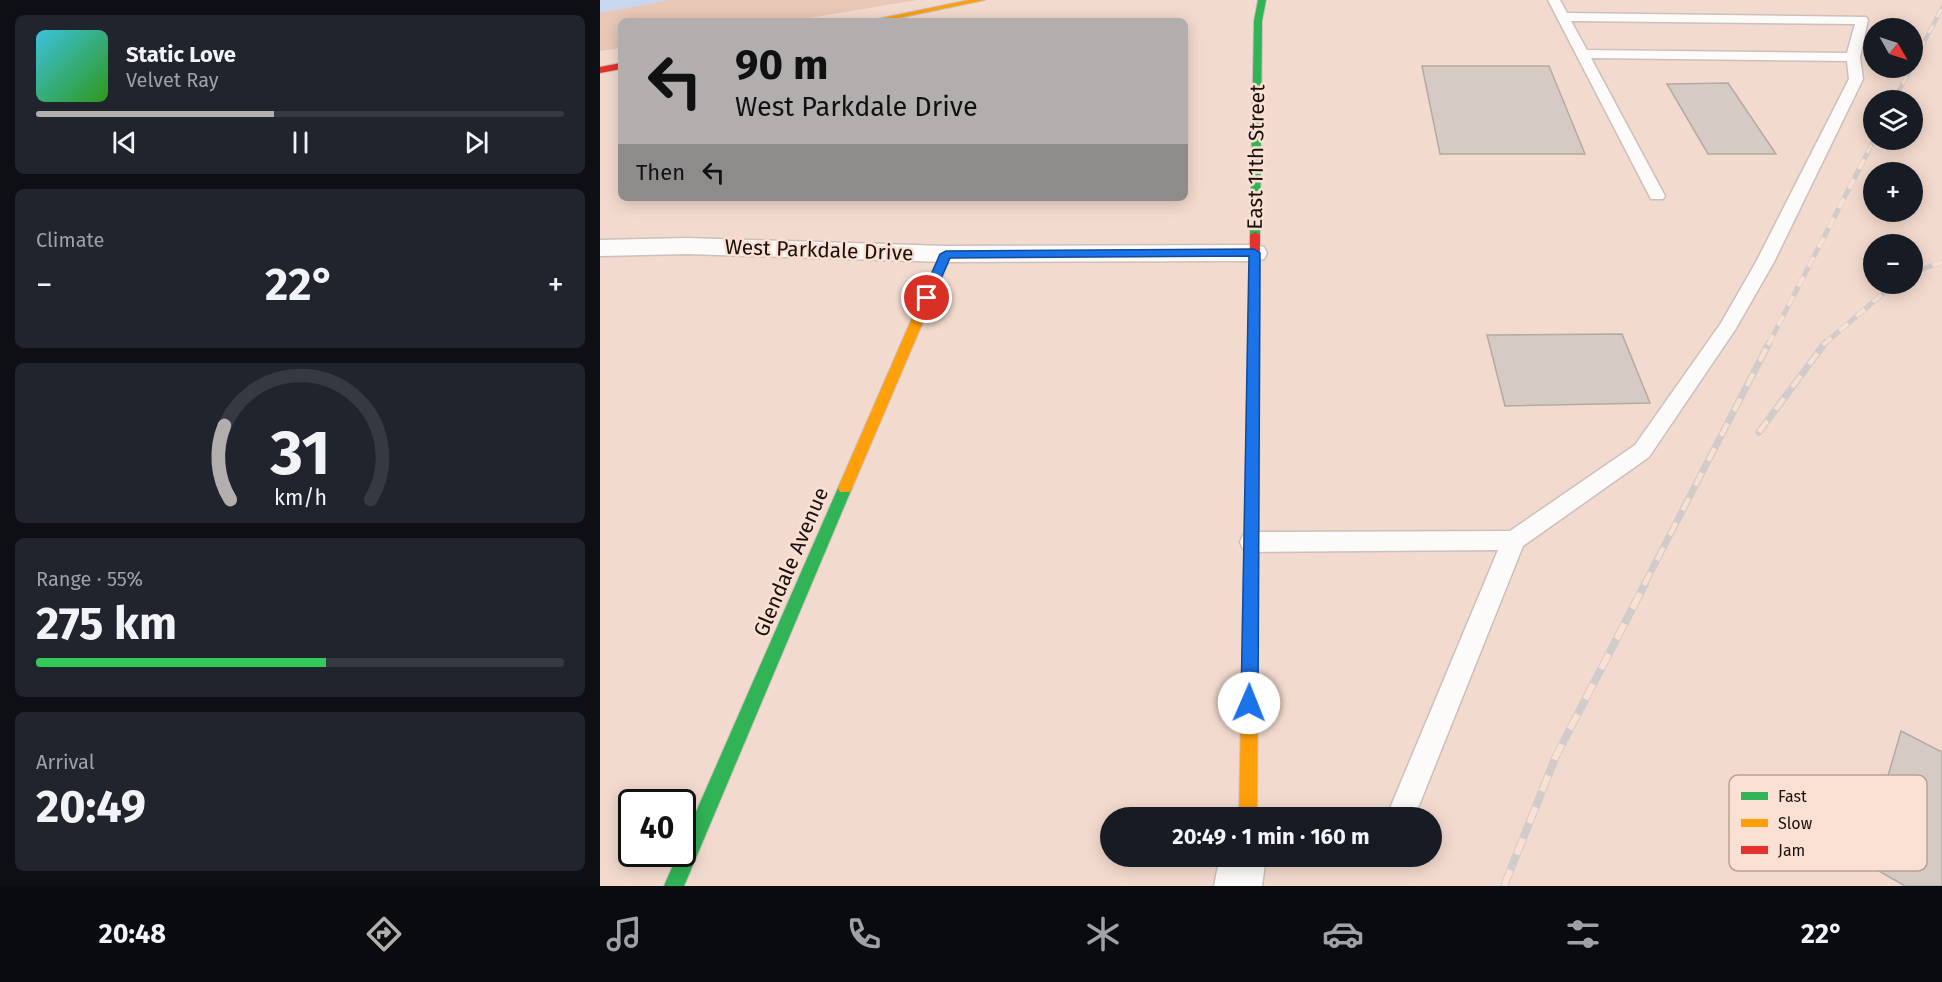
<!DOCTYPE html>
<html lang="en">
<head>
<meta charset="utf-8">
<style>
	:root { --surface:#171b24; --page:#20242c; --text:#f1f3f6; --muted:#9ea1a6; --line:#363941; --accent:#b2aeae }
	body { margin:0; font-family:"Fira Sans",sans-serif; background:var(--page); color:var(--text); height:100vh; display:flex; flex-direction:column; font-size:22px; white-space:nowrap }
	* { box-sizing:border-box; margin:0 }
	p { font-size:20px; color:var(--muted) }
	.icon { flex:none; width:33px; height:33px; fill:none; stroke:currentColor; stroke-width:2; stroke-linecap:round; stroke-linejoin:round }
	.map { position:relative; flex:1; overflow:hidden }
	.sheet { display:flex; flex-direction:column; gap:15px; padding:15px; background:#0d0f14; width:600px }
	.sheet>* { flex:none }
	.banner { position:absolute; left:18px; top:18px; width:570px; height:183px; border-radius:9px; box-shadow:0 3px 15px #0003; background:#b2aeae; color:#111; overflow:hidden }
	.needle { width:39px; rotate:129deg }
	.tools { position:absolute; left:1263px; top:18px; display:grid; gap:12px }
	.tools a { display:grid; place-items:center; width:60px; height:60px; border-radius:50%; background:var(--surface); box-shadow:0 3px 15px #0003; font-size:30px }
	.speed { position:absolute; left:18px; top:789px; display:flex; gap:12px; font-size:30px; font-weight:700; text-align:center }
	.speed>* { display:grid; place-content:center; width:78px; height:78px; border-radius:50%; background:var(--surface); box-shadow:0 3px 15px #0003; line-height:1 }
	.speed .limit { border:3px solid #111; border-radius:9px; background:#fff; color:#111 }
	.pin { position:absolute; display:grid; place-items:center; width:51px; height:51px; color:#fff; margin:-26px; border:3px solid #fff; border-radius:50%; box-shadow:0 2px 6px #0007 }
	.me { position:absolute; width:66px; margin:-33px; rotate:1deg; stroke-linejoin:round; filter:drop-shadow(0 0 4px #0008) }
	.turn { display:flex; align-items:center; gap:21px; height:126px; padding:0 18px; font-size:27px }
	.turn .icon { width:78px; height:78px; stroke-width:2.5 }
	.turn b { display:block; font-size:42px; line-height:51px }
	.then { display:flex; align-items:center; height:57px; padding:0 18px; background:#0003; gap:12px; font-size:22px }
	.big { font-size:45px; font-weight:700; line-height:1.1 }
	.sheet .card { flex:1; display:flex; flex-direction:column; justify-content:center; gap:9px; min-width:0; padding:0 21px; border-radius:9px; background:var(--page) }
	.sheet .dial { align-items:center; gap:0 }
	.dial svg { height:156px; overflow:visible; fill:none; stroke:var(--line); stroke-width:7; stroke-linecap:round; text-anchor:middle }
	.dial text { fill:var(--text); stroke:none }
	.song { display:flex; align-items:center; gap:18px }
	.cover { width:72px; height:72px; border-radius:9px; background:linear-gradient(135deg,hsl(190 70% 55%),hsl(110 70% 35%)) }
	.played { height:6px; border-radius:3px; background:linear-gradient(90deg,var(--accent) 45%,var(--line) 45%) }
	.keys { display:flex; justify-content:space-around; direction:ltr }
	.heat { display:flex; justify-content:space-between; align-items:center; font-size:33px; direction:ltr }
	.charge { height:9px; border-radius:4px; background:linear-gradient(90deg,#34c759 55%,var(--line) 0) }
	.trip { position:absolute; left:500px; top:807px; width:342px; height:60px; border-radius:30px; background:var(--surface); box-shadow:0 3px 15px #0003; font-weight:700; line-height:60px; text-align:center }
	.tabs { display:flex; height:96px; justify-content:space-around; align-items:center; background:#090b0e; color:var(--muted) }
	.tabs .icon { width:42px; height:42px }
	.tabs .selected { color:var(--accent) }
	.tabs b { font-size:27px; color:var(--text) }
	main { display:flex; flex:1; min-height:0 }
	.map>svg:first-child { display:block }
</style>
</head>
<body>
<main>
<section class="sheet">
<div class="card">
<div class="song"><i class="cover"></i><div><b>Static Love</b><p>Velvet Ray</p></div></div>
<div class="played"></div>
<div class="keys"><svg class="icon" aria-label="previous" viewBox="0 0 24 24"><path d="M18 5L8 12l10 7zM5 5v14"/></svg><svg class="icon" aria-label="pause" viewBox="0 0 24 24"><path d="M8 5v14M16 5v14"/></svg><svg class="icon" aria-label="next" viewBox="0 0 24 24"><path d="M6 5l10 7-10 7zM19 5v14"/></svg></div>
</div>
<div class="card"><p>Climate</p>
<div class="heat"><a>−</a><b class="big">22°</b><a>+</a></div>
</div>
<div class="card dial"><svg viewBox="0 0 100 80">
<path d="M14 69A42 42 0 1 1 86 69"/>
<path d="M14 69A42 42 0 0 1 11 31" stroke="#b2aeae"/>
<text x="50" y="56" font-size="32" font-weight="700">31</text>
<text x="50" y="72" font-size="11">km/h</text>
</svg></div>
<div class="card"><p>Range · 55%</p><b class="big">275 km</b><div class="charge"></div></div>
<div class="card"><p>Arrival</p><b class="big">20:49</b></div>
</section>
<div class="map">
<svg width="1342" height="886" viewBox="0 0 1342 886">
	<rect width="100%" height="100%" fill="#f1e3dc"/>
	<!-- built -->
	<path fill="#f3dace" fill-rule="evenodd" d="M0 0H1342V886H0ZM21 21H585V198H21ZM1274 28H1312V68H1274ZM1274 100H1312V140H1274ZM1274 172H1312V212H1274ZM1274 244H1312V284H1274ZM32 802H82V854H32ZM510 818H831V856H510Z"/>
	<!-- green -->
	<path fill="#e9c8b7" d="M0 0H317L191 21H21V48L0 51Z"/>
	<!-- water -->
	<path fill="#c8d6ee" d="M0 0H65V1L0 13Z"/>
	<!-- building -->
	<g fill="#d5cac4" stroke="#b4aaa4" stroke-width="1.5">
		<path d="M822 66H949L985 154H840Z"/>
		<path d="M1128 83 1176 154H1108L1067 84Z"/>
		<path d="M1022 334 1050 403 905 406 887 335Z"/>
		<path d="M1301 731 1342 752V886H1305L1263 862Z"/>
	</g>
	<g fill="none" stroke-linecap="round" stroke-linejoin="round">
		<defs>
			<path id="lane" d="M948 0H960L967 13 1266 17 1268 20 1260 57 1263 79 1174 262 1135 330 1049 457 923 546 814 818H790L788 813 898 550 651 552 643 549 640 542 643 535 651 532 910 531 1035 445 1121 323 1156 262 1249 79 1247 61 991 58 1065 196 1063 199H1051ZM971 21 1255 24 1247 53 987 50Z"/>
			<g id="street">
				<path d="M87 238 346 246 654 245 664 247 667 253 664 259 654 261 346 262 87 254 0 256V240Z"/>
				<path d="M620 856H666L662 886H614Z"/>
			</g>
			<g id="fast">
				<path d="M658 0H666L662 21 660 235 655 238 650 235 654 21Z"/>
				<path d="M245 482 250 484 252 488 84 886H64L78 854H82V844L238 488 240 484Z"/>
			</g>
			<g id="slow">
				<path d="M369 0H385L284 21H268Z"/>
				<path d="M346 251 352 254 252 488 250 492H240L238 488 340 254Z"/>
				<path d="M652 500 657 502 659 506 657 818H639L645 506 647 502Z"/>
			</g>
			<g id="jam">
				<path d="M21 63V69L0 73V67Z"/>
				<path d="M655 232 660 235 659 506 657 510H647L645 506 650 235Z"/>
			</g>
		</defs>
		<!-- lane casing -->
		<use href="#lane" stroke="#cbc0ba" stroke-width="3"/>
		<!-- street casing -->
		<use href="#street" stroke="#cbc0ba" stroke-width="3"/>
		<!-- fast casing -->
		<use href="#fast" stroke="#cbc0ba" stroke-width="2"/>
		<!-- slow casing -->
		<use href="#slow" stroke="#cbc0ba" stroke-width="2"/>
		<!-- jam casing -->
		<use href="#jam" stroke="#cbc0ba" stroke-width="2"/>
		<!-- lane -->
		<use href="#lane" fill="#fdfbfa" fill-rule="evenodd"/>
		<!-- street -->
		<use href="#street" fill="#fdfbfa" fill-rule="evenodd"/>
		<!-- fast -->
		<use href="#fast" fill="#30b455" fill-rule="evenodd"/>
		<!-- slow -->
		<use href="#slow" fill="#ff9f0a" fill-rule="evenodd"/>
		<!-- jam -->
		<use href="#jam" fill="#e5322d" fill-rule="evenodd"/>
		<defs>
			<g id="rail-far3">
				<path d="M1312 65 1342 8"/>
				<path d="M1294 100 1311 68"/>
				<path d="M1267 153 1274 140"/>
			</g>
			<g id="rail-far2">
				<path d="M1312 273 1342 262"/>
				<path d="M1168 345 1268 152"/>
				<path d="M1223 345 1294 284"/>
			</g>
			<g id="rail-far1">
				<path d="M1159 432 1225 343"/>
				<path d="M1044 585 1169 343"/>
			</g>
			<path id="rail" d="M904 886 956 756 1045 584"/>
		</defs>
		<!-- rail-far3 casing -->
		<use href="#rail-far3" stroke="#d1ccca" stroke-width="4.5"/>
		<!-- rail-far2 casing -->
		<use href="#rail-far2" stroke="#d1ccca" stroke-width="5"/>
		<!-- rail-far1 casing -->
		<use href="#rail-far1" stroke="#d1ccca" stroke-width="7"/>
		<!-- rail casing -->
		<use href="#rail" stroke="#d1ccca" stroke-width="8"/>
		<!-- rail-far3 -->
		<use href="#rail-far3" stroke="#fae0d3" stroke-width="3" stroke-dasharray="9" stroke-linecap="butt"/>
		<!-- rail-far2 -->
		<use href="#rail-far2" stroke="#fae0d3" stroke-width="4" stroke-dasharray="11" stroke-linecap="butt"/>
		<!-- rail-far1 -->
		<use href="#rail-far1" stroke="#fae0d3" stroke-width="4.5" stroke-dasharray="14" stroke-linecap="butt"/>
		<!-- rail -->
		<use href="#rail" stroke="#fae0d3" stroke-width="6" stroke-dasharray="17" stroke-linecap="butt"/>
	</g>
	<!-- route -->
	<path fill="#1a73e8" stroke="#114b97" stroke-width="1.5" d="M654 249 660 253 658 703 655 708 649 711 643 708 641 703 649 256 350 258 331 301H323L321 298 340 254 346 251Z"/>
	<g text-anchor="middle" stroke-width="5" stroke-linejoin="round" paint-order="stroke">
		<!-- street labels -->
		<g font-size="21" fill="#19100c" stroke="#fae0d3">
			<text transform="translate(656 157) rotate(-89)" y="7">East 11th Street</text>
			<text transform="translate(219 250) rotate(2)" y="7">West Parkdale Drive</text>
			<text transform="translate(191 562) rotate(-67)" y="7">Glendale Avenue</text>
		</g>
	</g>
	<!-- legend -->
	<rect x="1129" y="775" width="198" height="96" rx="9" fill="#fae0d3" stroke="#b6a297" stroke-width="1.5"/>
	<rect x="1141" y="792" width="27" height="8" fill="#30b455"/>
	<rect x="1141" y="819" width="27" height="8" fill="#ff9f0a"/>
	<rect x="1141" y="846" width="27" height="8" fill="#e5322d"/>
	<g font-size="16" fill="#19100c">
		<text x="1178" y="802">Fast</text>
		<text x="1178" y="829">Slow</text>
		<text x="1178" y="856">Jam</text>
	</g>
</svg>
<div class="tools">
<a><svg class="needle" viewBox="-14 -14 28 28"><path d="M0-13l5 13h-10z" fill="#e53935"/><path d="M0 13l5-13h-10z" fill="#9ea1a6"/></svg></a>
<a><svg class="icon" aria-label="layers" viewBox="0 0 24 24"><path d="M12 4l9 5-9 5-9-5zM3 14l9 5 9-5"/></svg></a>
<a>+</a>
<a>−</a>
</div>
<div class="speed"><div class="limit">40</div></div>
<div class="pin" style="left:327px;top:298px;background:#d93025"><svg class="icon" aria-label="arrive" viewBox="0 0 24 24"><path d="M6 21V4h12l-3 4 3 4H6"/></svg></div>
<svg class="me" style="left:649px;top:703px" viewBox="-20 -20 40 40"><circle r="19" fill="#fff"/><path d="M0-13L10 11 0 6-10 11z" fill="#1a73e8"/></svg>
<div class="trip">20:49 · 1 min · 160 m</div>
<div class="banner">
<div class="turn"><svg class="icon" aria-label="left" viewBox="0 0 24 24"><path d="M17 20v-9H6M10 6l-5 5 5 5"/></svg><div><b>90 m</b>West Parkdale Drive</div></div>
<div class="then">Then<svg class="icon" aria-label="left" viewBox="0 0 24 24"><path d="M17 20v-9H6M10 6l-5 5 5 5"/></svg></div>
</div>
</div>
</main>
<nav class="tabs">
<b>20:48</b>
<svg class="icon selected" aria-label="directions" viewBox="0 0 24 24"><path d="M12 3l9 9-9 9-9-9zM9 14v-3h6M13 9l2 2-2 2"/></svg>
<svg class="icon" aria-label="music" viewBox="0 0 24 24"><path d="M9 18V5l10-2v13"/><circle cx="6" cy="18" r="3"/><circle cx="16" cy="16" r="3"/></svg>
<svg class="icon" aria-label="phone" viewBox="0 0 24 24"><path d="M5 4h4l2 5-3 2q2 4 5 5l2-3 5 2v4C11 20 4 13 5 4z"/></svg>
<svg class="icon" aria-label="climate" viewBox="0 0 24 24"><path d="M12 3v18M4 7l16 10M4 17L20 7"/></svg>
<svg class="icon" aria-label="car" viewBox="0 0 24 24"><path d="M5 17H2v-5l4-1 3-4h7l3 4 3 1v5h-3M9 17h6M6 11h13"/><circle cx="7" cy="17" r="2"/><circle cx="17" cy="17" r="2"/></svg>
<svg class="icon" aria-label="filters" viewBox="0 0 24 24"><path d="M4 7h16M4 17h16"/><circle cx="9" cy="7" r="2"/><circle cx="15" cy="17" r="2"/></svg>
<b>22°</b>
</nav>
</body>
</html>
